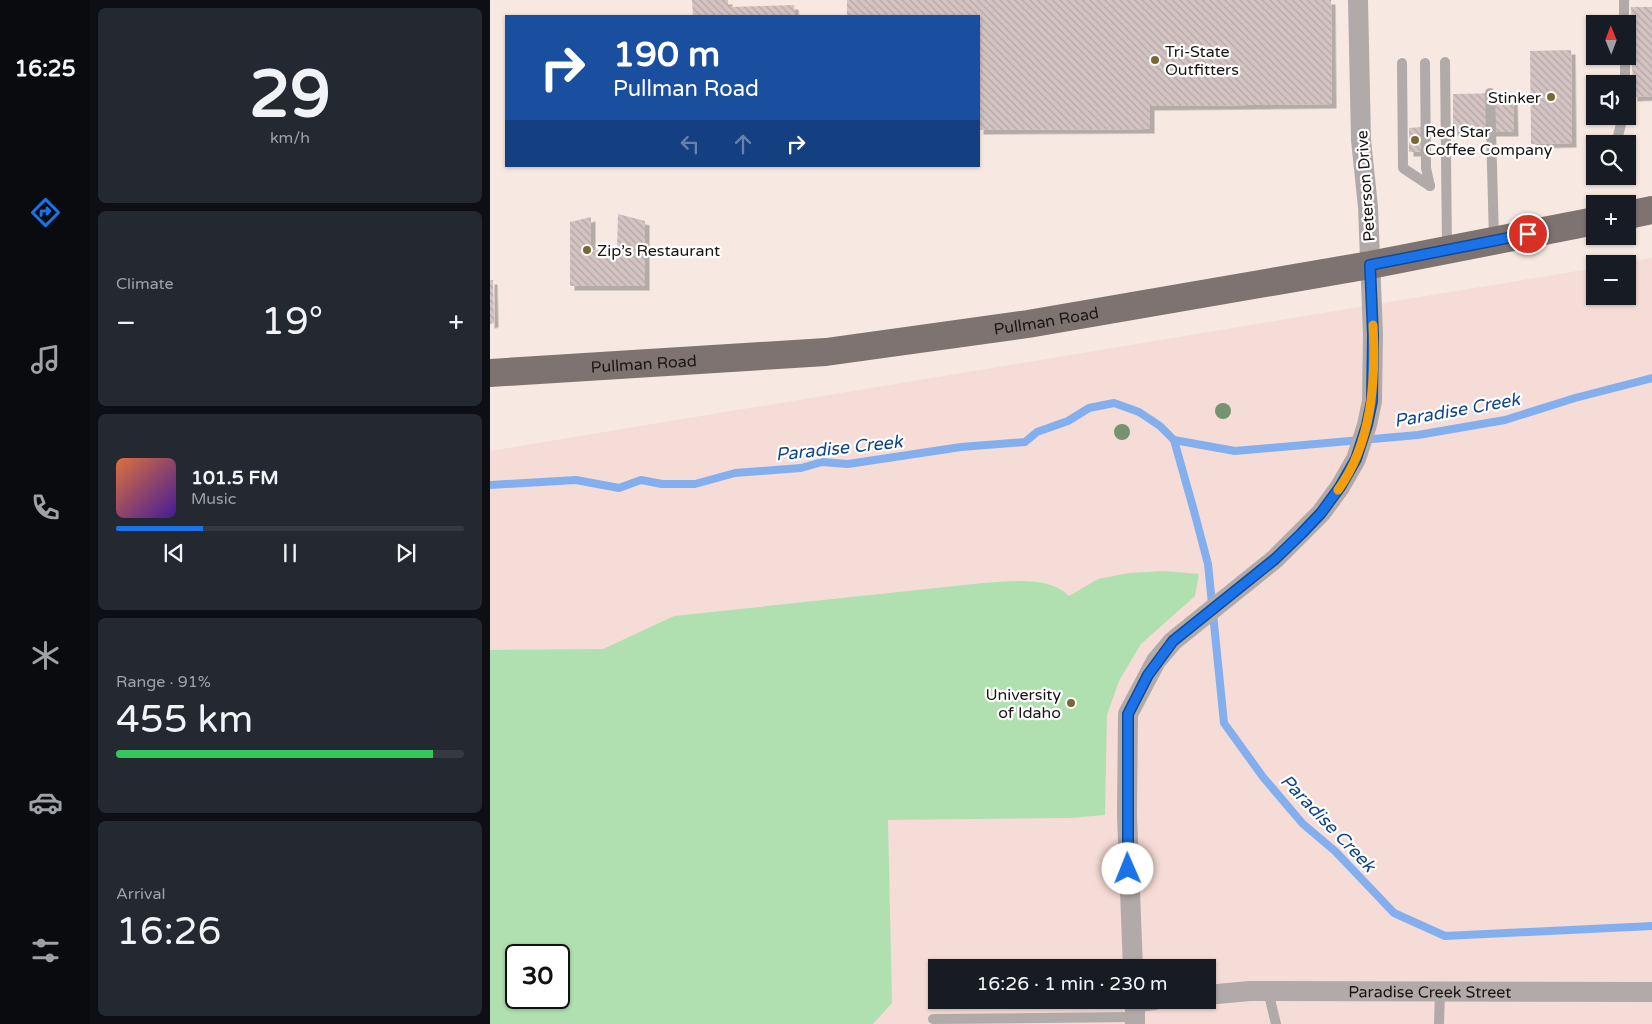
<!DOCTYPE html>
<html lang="en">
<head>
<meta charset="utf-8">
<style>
	:root { --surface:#171b24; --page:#242831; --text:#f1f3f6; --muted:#9ea1a6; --line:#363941; --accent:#1a73e8 }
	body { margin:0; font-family:"Varela Round",sans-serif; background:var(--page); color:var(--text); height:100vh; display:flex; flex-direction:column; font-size:19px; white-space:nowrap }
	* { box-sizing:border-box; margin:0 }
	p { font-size:16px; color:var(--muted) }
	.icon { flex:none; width:28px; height:28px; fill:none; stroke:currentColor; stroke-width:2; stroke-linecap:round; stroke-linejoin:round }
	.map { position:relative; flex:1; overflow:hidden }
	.panel { display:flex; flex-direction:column; gap:8px; padding:8px; background:#0d0f14; width:400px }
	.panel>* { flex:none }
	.hud { position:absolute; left:15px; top:15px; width:475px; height:152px; border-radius:0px; box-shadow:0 1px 4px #0004; background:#1a4fa0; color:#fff; overflow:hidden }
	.needle { width:32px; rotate:359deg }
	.tools { position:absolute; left:1096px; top:15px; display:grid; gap:10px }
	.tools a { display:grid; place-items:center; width:50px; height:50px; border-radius:0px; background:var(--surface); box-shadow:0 1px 4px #0004; font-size:25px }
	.speed { position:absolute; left:15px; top:944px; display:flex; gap:10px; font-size:25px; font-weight:700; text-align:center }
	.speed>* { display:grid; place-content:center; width:65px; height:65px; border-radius:50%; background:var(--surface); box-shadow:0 1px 4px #0004; line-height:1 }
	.speed .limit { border:2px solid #111; border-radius:8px; background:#fff; color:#111 }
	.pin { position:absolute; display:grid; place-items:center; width:42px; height:42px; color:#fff; margin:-21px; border:2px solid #fff; border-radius:50%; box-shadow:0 1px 5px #0007 }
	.me { position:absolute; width:55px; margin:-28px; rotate:359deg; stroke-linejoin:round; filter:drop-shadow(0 0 4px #0008) }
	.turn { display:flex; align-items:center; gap:18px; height:105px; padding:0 25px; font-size:22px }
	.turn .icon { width:65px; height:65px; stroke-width:2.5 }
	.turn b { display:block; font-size:35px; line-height:42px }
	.lanes { display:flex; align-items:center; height:48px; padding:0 25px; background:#0003; justify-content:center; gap:25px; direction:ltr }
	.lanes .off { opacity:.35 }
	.big { font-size:38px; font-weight:600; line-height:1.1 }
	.panel .widget { flex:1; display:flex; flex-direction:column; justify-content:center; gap:8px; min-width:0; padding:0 18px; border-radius:8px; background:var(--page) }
	.panel .dial { align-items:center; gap:0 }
	.dial b { font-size:65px; line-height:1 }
	.song { display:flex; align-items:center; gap:15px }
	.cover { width:60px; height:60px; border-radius:8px; background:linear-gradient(135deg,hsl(20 70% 55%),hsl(260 70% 35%)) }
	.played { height:5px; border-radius:2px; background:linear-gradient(90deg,var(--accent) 25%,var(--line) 25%) }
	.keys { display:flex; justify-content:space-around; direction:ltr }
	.heat { display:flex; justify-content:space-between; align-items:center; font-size:28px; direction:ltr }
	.charge { height:8px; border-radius:4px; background:linear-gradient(90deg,#34c759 91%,var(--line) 0) }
	.trip { position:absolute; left:438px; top:959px; width:288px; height:50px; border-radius:0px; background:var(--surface); box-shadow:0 1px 4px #0004; font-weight:600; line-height:50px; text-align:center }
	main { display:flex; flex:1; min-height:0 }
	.menu { display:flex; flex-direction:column; width:90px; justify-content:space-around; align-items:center; background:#090b0e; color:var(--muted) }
	.menu .icon { width:35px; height:35px }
	.menu .selected { color:var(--accent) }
	.menu b { font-size:22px; color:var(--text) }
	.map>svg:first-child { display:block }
</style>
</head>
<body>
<main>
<nav class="menu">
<b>16:25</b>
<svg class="icon selected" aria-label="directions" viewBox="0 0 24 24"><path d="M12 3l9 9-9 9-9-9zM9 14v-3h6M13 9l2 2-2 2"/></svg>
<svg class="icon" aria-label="music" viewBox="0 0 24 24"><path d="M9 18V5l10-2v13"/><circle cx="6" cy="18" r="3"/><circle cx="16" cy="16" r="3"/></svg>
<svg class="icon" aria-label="phone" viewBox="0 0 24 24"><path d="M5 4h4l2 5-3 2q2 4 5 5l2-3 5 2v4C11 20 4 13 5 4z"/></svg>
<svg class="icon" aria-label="climate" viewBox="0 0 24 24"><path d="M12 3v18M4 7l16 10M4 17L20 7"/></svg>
<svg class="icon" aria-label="car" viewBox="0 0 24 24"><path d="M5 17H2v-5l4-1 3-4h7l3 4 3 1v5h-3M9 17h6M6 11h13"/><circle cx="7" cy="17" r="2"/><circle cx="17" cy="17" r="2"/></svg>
<svg class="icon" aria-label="filters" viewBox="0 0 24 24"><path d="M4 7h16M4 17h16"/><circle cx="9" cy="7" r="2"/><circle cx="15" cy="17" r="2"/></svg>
</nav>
<section class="panel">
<div class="widget dial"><b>29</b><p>km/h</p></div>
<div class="widget"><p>Climate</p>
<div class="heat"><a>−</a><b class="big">19°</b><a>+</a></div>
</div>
<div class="widget">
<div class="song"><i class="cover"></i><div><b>101.5 FM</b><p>Music</p></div></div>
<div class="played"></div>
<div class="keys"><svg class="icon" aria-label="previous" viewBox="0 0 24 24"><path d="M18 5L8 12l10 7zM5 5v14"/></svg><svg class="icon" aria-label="pause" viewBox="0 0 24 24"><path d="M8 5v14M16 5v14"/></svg><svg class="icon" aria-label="next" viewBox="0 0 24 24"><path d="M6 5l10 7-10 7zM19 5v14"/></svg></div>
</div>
<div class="widget"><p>Range · 91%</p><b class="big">455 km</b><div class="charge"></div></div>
<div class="widget"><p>Arrival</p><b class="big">16:26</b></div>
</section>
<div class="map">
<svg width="1162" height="1024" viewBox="0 0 1162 1024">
	<defs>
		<pattern id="building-back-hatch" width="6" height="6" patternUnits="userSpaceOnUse" patternTransform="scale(1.25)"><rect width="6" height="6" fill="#d3c3c2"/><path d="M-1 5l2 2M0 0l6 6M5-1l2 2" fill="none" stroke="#b5a7a6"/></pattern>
		<filter id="shadow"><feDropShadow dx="4.5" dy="4.5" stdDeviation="0" flood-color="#0004"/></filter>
	</defs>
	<rect width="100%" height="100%" fill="#f7e9e2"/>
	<!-- education -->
	<path fill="#f6dcd6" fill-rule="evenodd" d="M1162 258V1024H0V451L1105 268V296H1138V264H1128ZM26 955H69V998H26ZM446 968H716V1000H446Z"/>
	<!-- green -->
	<path fill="#b0e0b0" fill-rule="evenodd" d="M674 571 709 574 705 596 651 644 629 681 617 715 615 815 580 818 398 820 402 1003 383 1024H0V650L113 649 184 616 493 583C520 582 558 575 579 596L608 579 639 573ZM26 955H69V998H26Z"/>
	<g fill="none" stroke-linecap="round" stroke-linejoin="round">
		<!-- stream -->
		<g stroke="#84afee" stroke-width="8">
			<path d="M684 440 745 451 928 435 1015 420 1085 398 1162 378"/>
			<path d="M0 485 86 480 129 488 151 480 172 484H205L245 473 311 468 332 462 358 464 471 447 535 442 547 432 578 421 599 408 624 403 649 412 670 426 684 440 704 511 718 564 734 723 773 777 813 824 845 851 904 913 955 936 1162 926"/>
		</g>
	</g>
	<!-- building -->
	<g fill="url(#building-back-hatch)" filter="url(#shadow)">
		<path d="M202 0H238V7L304 5 305 16H203Z"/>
		<path d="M357 0H841L842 104 660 106V129L489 130V16H357Z"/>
		<path d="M1141 7H1162V96L1143 97 1142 61 1139 62V51H1142Z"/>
		<path d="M1081 50 1082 143 1041 144 1040 51Z"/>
		<path d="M1023 93 1024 132H963V94Z"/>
		<path d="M932 127V152H919V128Z"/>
		<path d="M128 214 155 221V286H80V222L101 217V250H127Z"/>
		<path d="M0 280H3L4 323 0 324Z"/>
	</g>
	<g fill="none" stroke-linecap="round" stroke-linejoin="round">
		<!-- lane -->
		<g stroke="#b1aaa8" stroke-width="10">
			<path d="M1134 0V24"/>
			<path d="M1135 56V84"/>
			<path d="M955 62 957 249"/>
			<path d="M912 63 913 168 940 186"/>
			<path d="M935 63 936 168 940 186"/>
			<path d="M1000 93 1004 240"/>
			<path d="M1126 144 1133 116"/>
			<path d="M778 991 786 1024"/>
			<path d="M443 1019 645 1017"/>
			<path d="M949 1024 950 991"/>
		</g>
		<!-- street -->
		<g stroke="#b1aaa8" stroke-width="20">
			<path d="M643 968 637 815 638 714 666 661 683 641 785 559 831 513 850 487 866 459 877 425 882 401 883 335 878 207 871 140 868 0"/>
			<path id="s1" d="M716 995 760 991 1162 992"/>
			<path d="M645 1002 665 1000"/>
			<path d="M645 1024V1000"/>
		</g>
		<!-- primary -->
		<g stroke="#7e7370" stroke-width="28">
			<path d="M1138 215 1162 210"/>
			<path id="s2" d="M0 373 336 352 538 324 880 265 1105 221"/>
		</g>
	</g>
	<!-- trees -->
	<g fill="#769371">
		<circle cx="733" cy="411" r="8"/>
		<circle cx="632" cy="432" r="8"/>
	</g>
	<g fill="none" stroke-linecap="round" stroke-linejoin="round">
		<defs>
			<path id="route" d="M638 869V714L658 675 683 641 785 559 811 534 831 513 850 487 866 459 877 425 882 401 883 335 880 265 1038 234"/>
		</defs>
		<!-- route casing -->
		<use href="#route" stroke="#114b97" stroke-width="12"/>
		<!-- route -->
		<use href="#route" stroke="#1a73e8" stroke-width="9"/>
		<!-- slow -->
		<path stroke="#f59e0b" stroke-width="9" d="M848 490C882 443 886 381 883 325"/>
	</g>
	<!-- markers -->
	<g fill="#776835" stroke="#fff" stroke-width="2">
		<circle cx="665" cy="60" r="5"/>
		<circle cx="1061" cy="97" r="5"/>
		<circle cx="925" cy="140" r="5"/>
		<circle cx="97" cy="250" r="5"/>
		<circle cx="581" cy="703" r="5"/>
	</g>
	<g text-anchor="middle" stroke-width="4.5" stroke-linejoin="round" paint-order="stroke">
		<!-- poi labels -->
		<g font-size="16" fill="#1b1614" stroke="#fff" text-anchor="start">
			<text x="675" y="57">Tri-State<tspan x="675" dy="18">Outfitters</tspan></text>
			<text x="1051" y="103" text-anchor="end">Stinker</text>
			<text x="935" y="137">Red Star<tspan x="935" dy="18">Coffee Company</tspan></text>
			<text x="107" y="256">Zip’s Restaurant</text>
			<text x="571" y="700" text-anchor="end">University<tspan x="571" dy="18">of Idaho</tspan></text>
		</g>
		<!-- street labels -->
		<g font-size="16" fill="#1b1614" stroke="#fff">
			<text transform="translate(875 186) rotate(-94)" y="6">Peterson Drive</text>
			<text dy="6" stroke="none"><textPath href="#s2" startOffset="559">Pullman Road</textPath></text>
			<text dy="6" stroke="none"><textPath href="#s2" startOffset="154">Pullman Road</textPath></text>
			<text dy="6" stroke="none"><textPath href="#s1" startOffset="224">Paradise Creek Street</textPath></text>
		</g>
		<!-- water labels -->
		<g font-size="18" font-style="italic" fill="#0f458e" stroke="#fff">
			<text transform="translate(967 410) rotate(-10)" y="6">Paradise Creek</text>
			<text transform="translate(349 448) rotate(-6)" y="6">Paradise Creek</text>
			<text transform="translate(838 823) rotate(46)" y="6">Paradise Creek</text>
		</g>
	</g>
</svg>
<div class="tools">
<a><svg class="needle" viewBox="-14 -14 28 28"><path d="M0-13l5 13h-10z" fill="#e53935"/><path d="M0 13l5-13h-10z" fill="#9ea1a6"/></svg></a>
<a><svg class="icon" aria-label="sound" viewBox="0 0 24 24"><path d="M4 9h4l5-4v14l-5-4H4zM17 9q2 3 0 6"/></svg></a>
<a><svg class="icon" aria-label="search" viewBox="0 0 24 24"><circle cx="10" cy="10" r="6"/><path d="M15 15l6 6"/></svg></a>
<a>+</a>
<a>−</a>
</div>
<div class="speed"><div class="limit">30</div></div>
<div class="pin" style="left:1038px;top:234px;background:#d93025"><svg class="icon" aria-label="arrive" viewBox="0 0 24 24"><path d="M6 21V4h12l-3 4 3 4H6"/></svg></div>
<svg class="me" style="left:638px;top:869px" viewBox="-20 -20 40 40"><circle r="19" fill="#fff"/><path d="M0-13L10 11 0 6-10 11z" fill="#1a73e8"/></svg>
<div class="trip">16:26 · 1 min · 230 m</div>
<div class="hud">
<div class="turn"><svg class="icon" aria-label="right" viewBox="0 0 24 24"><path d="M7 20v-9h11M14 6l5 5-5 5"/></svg><div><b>190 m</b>Pullman Road</div></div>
<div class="lanes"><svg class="icon off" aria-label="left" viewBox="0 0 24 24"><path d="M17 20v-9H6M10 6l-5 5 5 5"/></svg><svg class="icon off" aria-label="ahead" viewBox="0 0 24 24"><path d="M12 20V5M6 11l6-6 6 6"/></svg><svg class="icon" aria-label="right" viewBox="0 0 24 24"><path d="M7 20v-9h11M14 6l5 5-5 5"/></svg></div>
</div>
</div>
</main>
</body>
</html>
